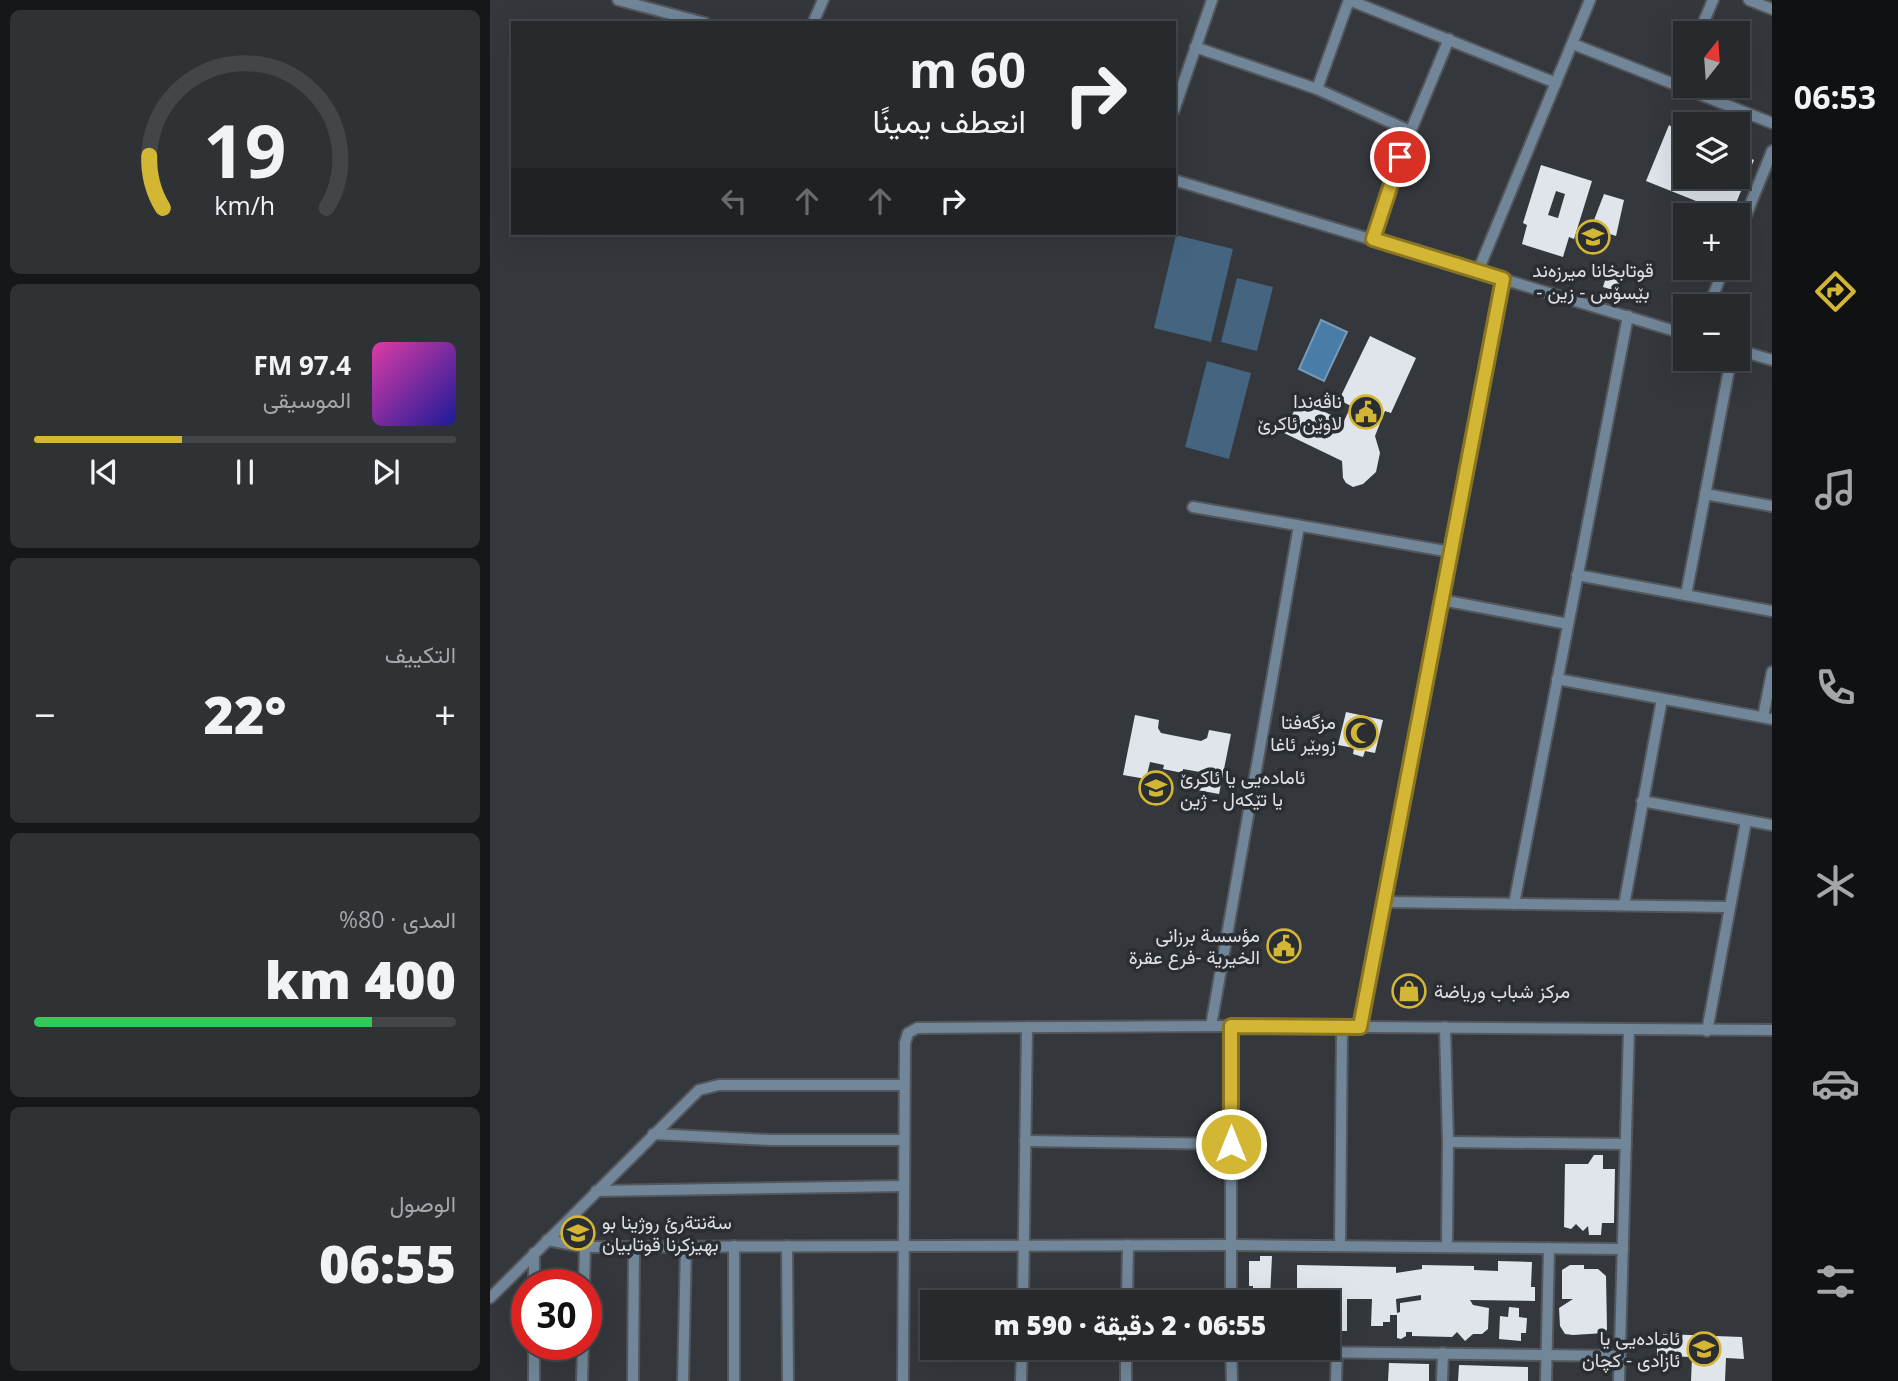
<!DOCTYPE html>
<html lang="ar">
<head>
<meta charset="utf-8">
<style>
	:root { --surface:#272a2d; --page:#2f3235; --text:#f1f3f6; --muted:#a4a7aa; --line:#434649; --accent:#d4b635 }
	body { margin:0; font-family:"Open Sans",Vazirmatn,sans-serif; background:var(--page); color:var(--text); direction:rtl; height:100vh; display:flex; flex-direction:column; font-size:26px; white-space:nowrap }
	* { box-sizing:border-box; margin:0 }
	p { font-size:23px; color:var(--muted) }
	.icon { flex:none; width:38px; height:38px; fill:none; stroke:currentColor; stroke-width:2; stroke-linecap:round; stroke-linejoin:round }
	.map { position:relative; flex:1; overflow:hidden; direction:ltr }
	.drawer { display:flex; flex-direction:column; gap:10px; padding:10px; background:#151719; width:490px }
	.drawer>* { flex:none }
	.banner { position:absolute; left:21px; top:21px; width:665px; height:214px; border-radius:0px; box-shadow:0 7px 28px #0002,0 0 0 2px var(--line); direction:rtl; background:#272a2d; color:var(--text); overflow:hidden }
	.needle { width:46px; rotate:17deg }
	.buttons { position:absolute; left:1183px; top:21px; display:grid; gap:14px }
	.buttons a { display:grid; place-items:center; width:77px; height:77px; border-radius:0px; background:var(--surface); box-shadow:0 7px 28px #0002,0 0 0 2px var(--line); font-size:35px }
	.speed { position:absolute; left:21px; top:1269px; display:flex; gap:14px; font-size:35px; font-weight:700; text-align:center }
	.speed>* { display:grid; place-content:center; width:91px; height:91px; border-radius:50%; background:var(--surface); box-shadow:0 7px 28px #0002,0 0 0 2px var(--line); line-height:1 }
	.speed .limit { border:10px solid #d22; background:#fff; color:#111 }
	.pin { position:absolute; display:grid; place-items:center; width:60px; height:60px; color:#fff; margin:-30px; border:4px solid #fff; border-radius:50%; box-shadow:0 2px 7px #0007 }
	.me { position:absolute; width:77px; margin:-38px; rotate:0deg; stroke-linejoin:round; filter:drop-shadow(0 0 5px #0008) }
	.turn { display:flex; align-items:center; gap:24px; height:147px; padding:0 35px; font-size:32px }
	.turn .icon { width:91px; height:91px; stroke-width:2.5 }
	.turn b { display:block; font-size:49px; line-height:60px }
	.lanes { display:flex; align-items:center; height:66px; padding:0 35px; background:#0003; justify-content:center; gap:35px; direction:ltr }
	.lanes .off { opacity:.35 }
	.big { font-size:52px; font-weight:800; line-height:1.1 }
	.drawer .card { flex:1; display:flex; flex-direction:column; justify-content:center; gap:10px; min-width:0; padding:0 24px; border-radius:10px; background:var(--page) }
	.drawer .dial { align-items:center; gap:0 }
	.dial svg { height:182px; overflow:visible; fill:none; stroke:var(--line); stroke-width:7; stroke-linecap:round; text-anchor:middle }
	.dial text { fill:var(--text); stroke:none }
	.song { display:flex; align-items:center; gap:21px }
	.cover { width:84px; height:84px; border-radius:10px; background:linear-gradient(135deg,hsl(320 70% 55%),hsl(240 70% 35%)) }
	.played { height:7px; border-radius:4px; background:linear-gradient(90deg,var(--accent) 35%,var(--line) 35%) }
	.keys { display:flex; justify-content:space-around; direction:ltr }
	.heat { display:flex; justify-content:space-between; align-items:center; font-size:38px; direction:ltr }
	.charge { height:10px; border-radius:5px; background:linear-gradient(90deg,#34c759 80%,var(--line) 0) }
	.trip { position:absolute; left:430px; top:1290px; width:420px; height:70px; border-radius:0px; background:var(--surface); box-shadow:0 7px 28px #0002,0 0 0 2px var(--line); font-weight:800; line-height:70px; text-align:center; direction:rtl }
	main { display:flex; flex:1; min-height:0 }
	.tabs { display:flex; flex-direction:column; width:126px; justify-content:space-around; align-items:center; background:#101112; color:var(--muted) }
	.tabs .icon { width:49px; height:49px }
	.tabs .current { color:var(--accent) }
	.tabs b { font-size:32px; color:var(--text) }
	.map>svg:first-child { display:block }
</style>
</head>
<body>
<main>
<nav class="tabs">
<b>06:53</b>
<svg class="icon current" aria-label="directions" viewBox="0 0 24 24"><path d="M12 3l9 9-9 9-9-9zM9 14v-3h6M13 9l2 2-2 2"/></svg>
<svg class="icon" aria-label="music" viewBox="0 0 24 24"><path d="M9 18V5l10-2v13"/><circle cx="6" cy="18" r="3"/><circle cx="16" cy="16" r="3"/></svg>
<svg class="icon" aria-label="phone" viewBox="0 0 24 24"><path d="M5 4h4l2 5-3 2q2 4 5 5l2-3 5 2v4C11 20 4 13 5 4z"/></svg>
<svg class="icon" aria-label="climate" viewBox="0 0 24 24"><path d="M12 3v18M4 7l16 10M4 17L20 7"/></svg>
<svg class="icon" aria-label="car" viewBox="0 0 24 24"><path d="M5 17H2v-5l4-1 3-4h7l3 4 3 1v5h-3M9 17h6M6 11h13"/><circle cx="7" cy="17" r="2"/><circle cx="17" cy="17" r="2"/></svg>
<svg class="icon" aria-label="filters" viewBox="0 0 24 24"><path d="M4 7h16M4 17h16"/><circle cx="9" cy="7" r="2"/><circle cx="15" cy="17" r="2"/></svg>
</nav>
<div class="map">
<svg width="1282" height="1381" viewBox="0 0 1282 1381">
	<rect width="100%" height="100%" fill="#34383c"/>
	<!-- green -->
	<g fill="#45647f">
		<path d="M686 235 743 249 721 342 664 328Z"/>
		<path d="M747 278 783 287 767 351 731 342Z"/>
		<path d="M717 361 761 373 739 459 695 447Z"/>
	</g>
	<!-- water -->
	<path fill="#497ca6" stroke="#769ab9" stroke-width="2" d="M831 320 857 332 834 381 809 369Z"/>
	<!-- building -->
	<g fill="#dfe5eb" fill-rule="evenodd">
		<path d="M1187 113 1206 121 1205 124H1195V177H1248V138L1257 142 1252 155 1264 160 1241 215 1156 181 1179 125 1182 127Z"/>
		<path d="M1051 165 1102 181 1084 239 1079 237 1073 257 1032 244 1037 225 1033 223ZM1066 191 1075 194 1068 218 1058 215Z"/>
		<path d="M1114 194 1134 200 1126 236 1101 228Z"/>
		<path d="M1117 274 1131 278 1127 291 1113 287Z"/>
		<path d="M880 336 926 358 901 413 895 411 885 436 890 453 886 472 873 484 863 487 856 483 853 478 852 461 794 433 809 400 854 421 861 406 849 400Z"/>
		<path d="M856 712 893 720 885 753 875 751 873 757 863 754 864 748 848 745Z"/>
		<path d="M645 715 669 720 668 728 671 733 711 741 717 738 719 730 741 734 729 794 707 790 710 772 693 769V773L673 769 674 765 660 762 656 779 633 775Z"/>
		<path d="M1104 1155H1113V1169H1125L1124 1223H1112L1111 1235H1099L1098 1226 1093 1231 1086 1224 1081 1229 1074 1227 1075 1164H1098Z"/>
		<path d="M770 1256H782L780 1298 807 1299V1265L906 1267V1273L932 1269V1265L984 1266V1270L1008 1271V1261L1042 1262 1041 1287H1045V1301L980 1300 983 1305 999 1308 998 1329 992 1334H983L975 1341 967 1332 962 1337 922 1336V1332H916V1336L911 1339 907 1338V1315H900V1322H893V1326H881L882 1299H857V1331H838V1302H758V1297H763V1286H759V1261H770ZM931 1295V1300L910 1303V1312L907 1313 906 1299Z"/>
		<path d="M1080 1265H1094V1269H1108L1116 1276 1117 1329 1115 1333 1083 1335 1075 1334 1070 1326 1069 1308 1083 1299H1072V1270Z"/>
		<path d="M1019 1307 1029 1308V1317L1037 1318 1036 1333H1031V1341L1009 1339 1010 1316 1018 1317Z"/>
		<path d="M1173 1334 1252 1337 1254 1359 1236 1358 1235 1381H1201L1202 1357 1167 1356V1346H1173Z"/>
		<path d="M899 1363 939 1364V1381H898Z"/>
		<path d="M969 1365 1038 1367V1381H968Z"/>
	</g>
	<g fill="none" stroke-linecap="round" stroke-linejoin="round">
		<defs>
			<g id="street">
				<path d="M128 0 215 23"/>
				<path d="M859 0 1066 83"/>
				<path d="M1259 0 1282 9"/>
				<path d="M323 23 333 0"/>
				<path d="M1209 33 1223 0"/>
				<path d="M1083 44 1282 123"/>
				<path d="M705 47 827 89 920 131"/>
				<path d="M1188 85 1195 67"/>
				<path d="M827 89 859 0"/>
				<path d="M684 110 722 0"/>
				<path d="M684 180 1195 334"/>
				<path d="M1248 235 1282 151"/>
				<path d="M883 239 899 183 959 39"/>
				<path d="M988 271 1100 0"/>
				<path d="M1219 306 1234 268"/>
				<path d="M1248 350 1282 360"/>
				<path d="M1215 494 1282 506"/>
				<path d="M703 507 961 552"/>
				<path d="M1087 575 1282 611"/>
				<path d="M1196 595 1241 359"/>
				<path d="M952 600 1078 624"/>
				<path d="M1067 679 1282 719"/>
				<path d="M1273 717 1282 672"/>
				<path d="M1152 801 1282 825"/>
				<path d="M895 902 1239 907"/>
				<path d="M1024 904 1138 316"/>
				<path d="M1134 905 1172 699"/>
				<path d="M721 1026 809 526"/>
				<path d="M741 1026V1302"/>
				<path d="M870 1027 1013 279"/>
				<path d="M955 1027 958 1142 957 1247"/>
				<path d="M1217 1031 1256 821"/>
				<path d="M163 1134 281 1140H414"/>
				<path d="M535 1141 741 1144"/>
				<path d="M958 1142 1136 1144"/>
				<path d="M106 1191 414 1186"/>
				<path d="M57 1240 95 1247 741 1245 1133 1249"/>
				<path d="M297 1246 298 1381"/>
				<path d="M850 1246 852 1027"/>
				<path d="M44 1253V1284"/>
				<path d="M94 1284 95 1247"/>
				<path d="M0 1298 209 1090 229 1085H414"/>
				<path d="M533 1302 537 1027"/>
				<path d="M637 1302 638 1245"/>
				<path d="M44 1344V1381"/>
				<path d="M741 1348 742 1381"/>
				<path d="M741 1351 1130 1356"/>
				<path d="M92 1381 93 1344"/>
				<path d="M143 1381 144 1246"/>
				<path d="M193 1381 196 1246"/>
				<path d="M244 1381V1246"/>
				<path d="M413 1381 415 1043 418 1033 427 1028 741 1026 1282 1030"/>
				<path d="M531 1381 532 1348"/>
				<path d="M636 1381V1348"/>
				<path d="M846 1381 847 1352"/>
				<path d="M952 1381 953 1353"/>
				<path d="M1056 1381 1059 1248"/>
				<path d="M1129 1381 1139 1029"/>
			</g>
		</defs>
		<!-- street casing -->
		<use href="#street" stroke="#53565a" stroke-width="14"/>
		<!-- street -->
		<use href="#street" stroke="#718699" stroke-width="10"/>
	</g>
	<g fill="none" stroke-linecap="round" stroke-linejoin="round">
		<defs>
			<path id="route" d="M741 1144V1026L870 1027 1013 279 883 239 910 157"/>
		</defs>
		<!-- route casing -->
		<use href="#route" stroke="#8a7622" stroke-width="18"/>
		<!-- route -->
		<use href="#route" stroke="#d4b635" stroke-width="12"/>
	</g>
	<!-- icons -->
	<defs>
		<symbol id="school-ring" viewBox="-11 -11 22 22"><circle r="9.5" fill="#2a2e32" stroke="#d4b635" stroke-width="1.5"/><path d="M0-5L7-2L0 1L-7-2ZM-4 1L0 2.5L4 1V4Q0 6-4 4Z" fill="#d4b635"/></symbol>
		<symbol id="civic-ring" viewBox="-11 -11 22 22"><circle r="9.5" fill="#2a2e32" stroke="#d4b635" stroke-width="1.5"/><path d="M-.6-6.5H3V-4.5H.6V-3L4-1V1h2V6H-6V1h2V-1L-.6-3ZM-1.2 2.5V6h2.4V2.5Z" fill="#d4b635"/></symbol>
		<symbol id="mosque-ring" viewBox="-11 -11 22 22"><circle r="9.5" fill="#2a2e32" stroke="#d4b635" stroke-width="1.5"/><path d="M3.5-4.9A6 6 0 1 0 3.5 4.9A5 5 0 1 1 3.5-4.9Z" fill="#d4b635"/></symbol>
		<symbol id="shop-ring" viewBox="-11 -11 22 22"><circle r="9.5" fill="#2a2e32" stroke="#d4b635" stroke-width="1.5"/><path d="M-5-2.5h2.3a2.7 3.5 0 0 1 5.4 0H5L5.5 6h-11ZM-1.5-2.5h3a1.5 2.3 0 0 0-3 0Z" fill="#d4b635"/></symbol>
	</defs>
	<g fill-rule="evenodd">
		<use href="#school-ring" x="1084" y="218" width="38" height="38"/>
		<use href="#civic-ring" x="857" y="393" width="38" height="38"/>
		<use href="#mosque-ring" x="852" y="714" width="38" height="38"/>
		<use href="#school-ring" x="647" y="769" width="38" height="38"/>
		<use href="#civic-ring" x="775" y="927" width="38" height="38"/>
		<use href="#shop-ring" x="900" y="972" width="38" height="38"/>
		<use href="#school-ring" x="69" y="1214" width="38" height="38"/>
		<use href="#school-ring" x="1195" y="1330" width="38" height="38"/>
	</g>
	<g text-anchor="middle" stroke-width="7" stroke-linejoin="round" paint-order="stroke">
		<!-- poi labels -->
		<g font-size="19" fill="#dee1e4" stroke="#2a2e32" text-anchor="end">
			<text x="1103" y="277" text-anchor="middle">قوتابخانا میرزەند<tspan x="1103" dy="22">- بێسۆس - زین</tspan></text>
			<text x="852" y="408">ناڤەندا<tspan x="852" dy="22">لاوێن ئاکرێ</tspan></text>
			<text x="846" y="729">مزگەفتا<tspan x="846" dy="22">زوبێر ئاغا</tspan></text>
			<text x="690" y="784" text-anchor="start">ئامادەیی یا ئاکرێ<tspan x="690" dy="22">یا تێکەل - ژین</tspan></text>
			<text x="770" y="942">مؤسسة برزانى<tspan x="770" dy="22">الخيرية -فرع عقرة</tspan></text>
			<text x="944" y="998" text-anchor="start">مركز شباب ورياضة</text>
			<text x="112" y="1229" text-anchor="start">سةنتةرئ روژينا بو<tspan x="112" dy="22">بهيزكرنا قوتابيان</tspan></text>
			<text x="1190" y="1345">ئامادەیی یا<tspan x="1190" dy="22">ئازادی - کچان</tspan></text>
		</g>
	</g>
</svg>
<div class="buttons">
<a><svg class="needle" viewBox="-14 -14 28 28"><path d="M0-13l5 13h-10z" fill="#e53935"/><path d="M0 13l5-13h-10z" fill="#a4a7aa"/></svg></a>
<a><svg class="icon" aria-label="layers" viewBox="0 0 24 24"><path d="M12 4l9 5-9 5-9-5zM3 14l9 5 9-5"/></svg></a>
<a>+</a>
<a>−</a>
</div>
<div class="speed"><div class="limit">30</div></div>
<div class="pin" style="left:910px;top:157px;background:#d93025"><svg class="icon" aria-label="arrive" viewBox="0 0 24 24"><path d="M6 21V4h12l-3 4 3 4H6"/></svg></div>
<svg class="me" style="left:741px;top:1144px" viewBox="-20 -20 40 40"><circle r="17" fill="#d4b635" stroke="#fff" stroke-width="3"/><path d="M0-11L8 9 0 5-8 9z" fill="#fff"/></svg>
<div class="trip">06:55 · 2 دقيقة · 590 m</div>
<div class="banner">
<div class="turn"><svg class="icon" aria-label="right" viewBox="0 0 24 24"><path d="M7 20v-9h11M14 6l5 5-5 5"/></svg><div><b>60 m</b>انعطف يمينًا</div></div>
<div class="lanes"><svg class="icon off" aria-label="left" viewBox="0 0 24 24"><path d="M17 20v-9H6M10 6l-5 5 5 5"/></svg><svg class="icon off" aria-label="ahead" viewBox="0 0 24 24"><path d="M12 20V5M6 11l6-6 6 6"/></svg><svg class="icon off" aria-label="ahead" viewBox="0 0 24 24"><path d="M12 20V5M6 11l6-6 6 6"/></svg><svg class="icon" aria-label="right" viewBox="0 0 24 24"><path d="M7 20v-9h11M14 6l5 5-5 5"/></svg></div>
</div>
</div>
<section class="drawer">
<div class="card dial"><svg viewBox="0 0 100 80">
<path d="M14 69A42 42 0 1 1 86 69"/>
<path d="M14 69A42 42 0 0 1 8 46" stroke="#d4b635"/>
<text x="50" y="56" font-size="32" font-weight="700">19</text>
<text x="50" y="72" font-size="11">km/h</text>
</svg></div>
<div class="card">
<div class="song"><i class="cover"></i><div><b>97.4 FM</b><p>الموسيقى</p></div></div>
<div class="played"></div>
<div class="keys"><svg class="icon" aria-label="previous" viewBox="0 0 24 24"><path d="M18 5L8 12l10 7zM5 5v14"/></svg><svg class="icon" aria-label="pause" viewBox="0 0 24 24"><path d="M8 5v14M16 5v14"/></svg><svg class="icon" aria-label="next" viewBox="0 0 24 24"><path d="M6 5l10 7-10 7zM19 5v14"/></svg></div>
</div>
<div class="card"><p>التكييف</p>
<div class="heat"><a>−</a><b class="big">22°</b><a>+</a></div>
</div>
<div class="card"><p>المدى · 80%</p><b class="big">400 km</b><div class="charge"></div></div>
<div class="card"><p>الوصول</p><b class="big">06:55</b></div>
</section>
</main>
</body>
</html>
